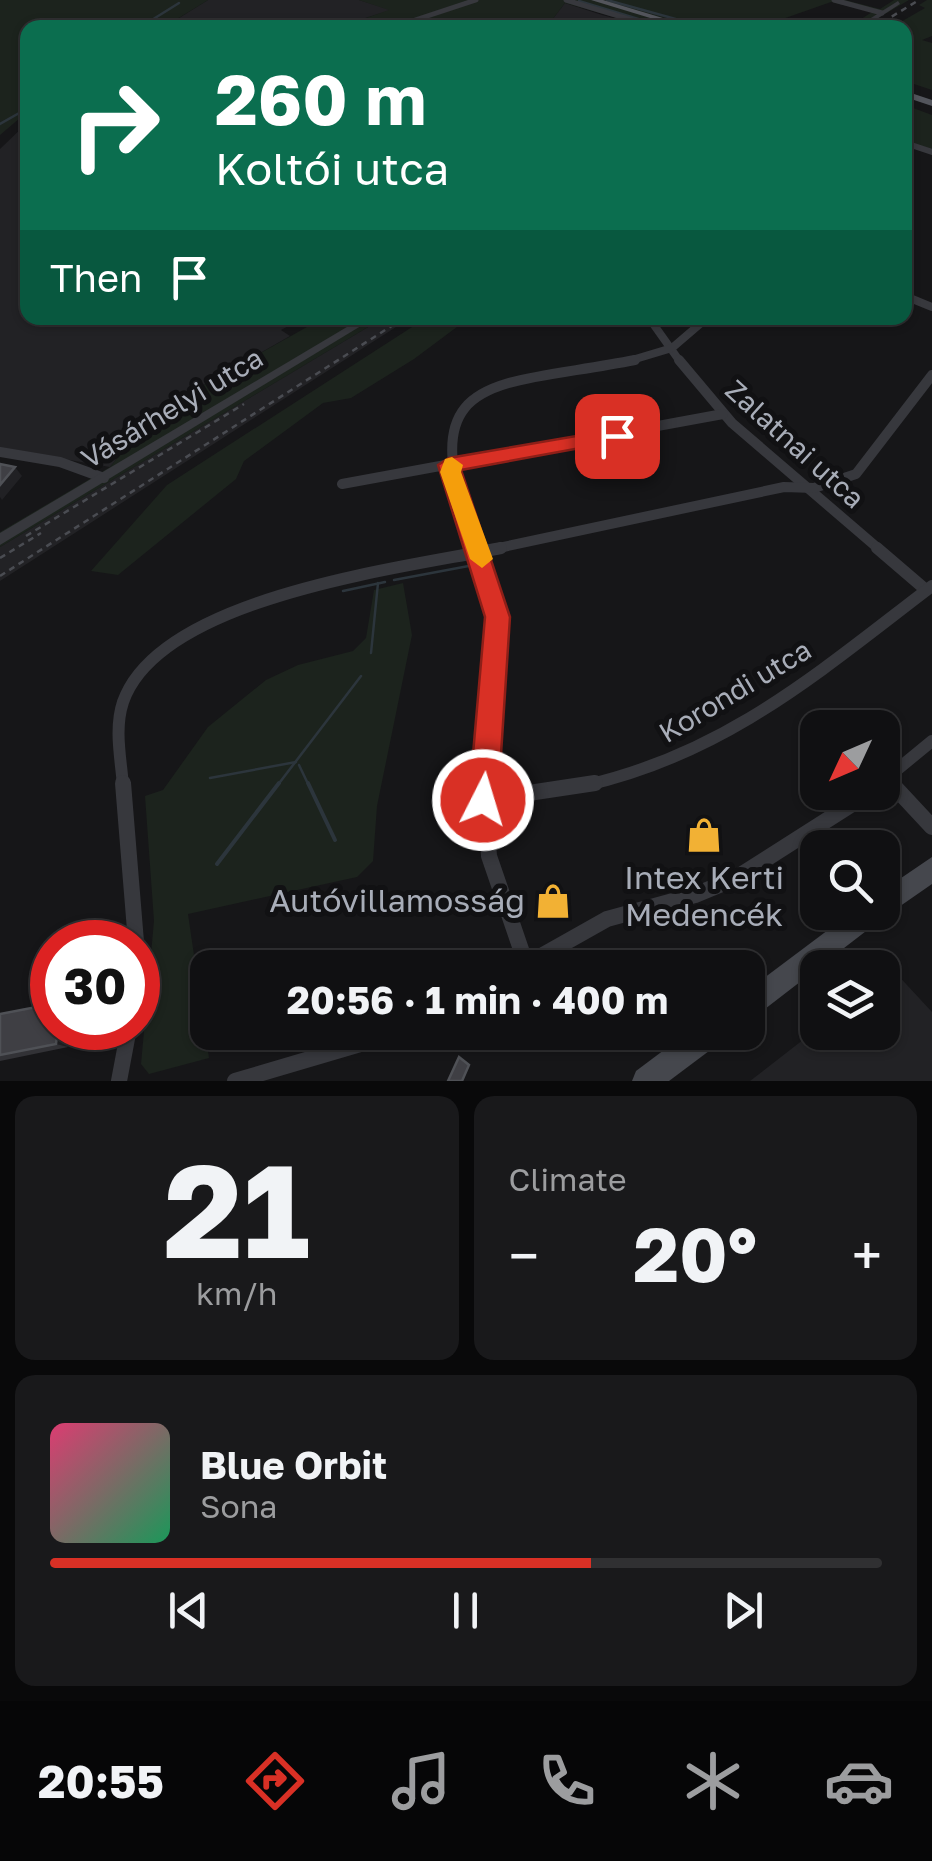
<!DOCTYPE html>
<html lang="en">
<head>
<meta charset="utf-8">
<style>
	:root { --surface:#101012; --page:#19191b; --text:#f1f3f6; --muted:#9c9d9f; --line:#303032; --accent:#d93025 }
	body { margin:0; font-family:"Golos Text",sans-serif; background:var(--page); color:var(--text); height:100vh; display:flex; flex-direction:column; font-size:38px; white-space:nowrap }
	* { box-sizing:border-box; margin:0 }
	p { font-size:32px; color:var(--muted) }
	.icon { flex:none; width:55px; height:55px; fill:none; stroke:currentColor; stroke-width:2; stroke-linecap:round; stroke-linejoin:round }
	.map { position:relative; height:1081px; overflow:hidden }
	.panel { display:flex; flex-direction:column; gap:15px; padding:15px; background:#09090a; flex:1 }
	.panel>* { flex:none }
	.hud { position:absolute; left:20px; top:20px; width:892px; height:305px; border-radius:20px; box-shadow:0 2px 8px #0004,0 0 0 2px var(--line); background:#0b6e4f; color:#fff; overflow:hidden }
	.needle { width:65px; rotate:226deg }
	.fabs { position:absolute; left:800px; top:710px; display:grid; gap:20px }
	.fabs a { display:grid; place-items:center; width:100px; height:100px; border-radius:20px; background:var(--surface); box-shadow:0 2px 8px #0004,0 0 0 2px var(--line); font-size:50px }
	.speed { position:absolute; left:30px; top:920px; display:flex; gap:20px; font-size:50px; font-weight:700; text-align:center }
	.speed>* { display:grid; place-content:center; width:130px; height:130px; border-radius:50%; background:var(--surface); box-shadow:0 2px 8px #0004,0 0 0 2px var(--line); line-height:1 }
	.speed .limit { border:15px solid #d22; background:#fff; color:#111 }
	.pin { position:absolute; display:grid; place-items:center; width:85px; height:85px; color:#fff; margin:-42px; border-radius:20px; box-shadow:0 5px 15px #0006 }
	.me { position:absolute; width:110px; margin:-55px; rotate:5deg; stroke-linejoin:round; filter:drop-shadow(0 0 8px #0008) }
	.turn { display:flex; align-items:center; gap:35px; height:210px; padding:0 30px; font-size:45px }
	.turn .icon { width:130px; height:130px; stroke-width:2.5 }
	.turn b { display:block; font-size:70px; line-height:85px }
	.then { display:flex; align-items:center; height:95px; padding:0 30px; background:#0003; gap:20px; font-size:38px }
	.big { font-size:75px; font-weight:700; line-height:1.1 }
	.panel .widget { flex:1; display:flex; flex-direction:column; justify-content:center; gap:15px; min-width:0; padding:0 35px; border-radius:20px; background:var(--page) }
	.panel .dial { align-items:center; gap:0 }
	.dial b { font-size:130px; line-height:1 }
	.song { display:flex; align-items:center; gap:30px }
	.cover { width:120px; height:120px; border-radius:15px; background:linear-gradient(135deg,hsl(340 70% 55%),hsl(150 70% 35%)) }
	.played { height:10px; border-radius:5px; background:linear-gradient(90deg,var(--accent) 65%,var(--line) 65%) }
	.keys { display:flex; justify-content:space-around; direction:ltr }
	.heat { display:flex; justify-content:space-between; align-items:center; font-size:55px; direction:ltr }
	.panel .tiles { flex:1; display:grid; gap:15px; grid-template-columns:1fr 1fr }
	.widget:last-child { grid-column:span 2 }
	.trip { position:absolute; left:190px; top:950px; width:575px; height:100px; border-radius:20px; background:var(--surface); box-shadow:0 2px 8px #0004,0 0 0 2px var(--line); font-weight:700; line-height:100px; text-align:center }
	.tabs { display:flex; height:160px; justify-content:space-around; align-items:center; background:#060607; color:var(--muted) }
	.tabs .icon { width:70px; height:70px }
	.tabs .selected { color:var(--accent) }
	.tabs b { font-size:45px; color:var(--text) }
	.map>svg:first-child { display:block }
</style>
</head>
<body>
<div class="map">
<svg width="932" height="1081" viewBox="0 0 932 1081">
	<rect width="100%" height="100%" fill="#161618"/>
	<!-- built -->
	<g fill="#222225">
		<path d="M208 0H359L391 10 337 27 163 28Z"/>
		<path d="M565 3 602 15 648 27 538 28 552 20Z"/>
		<path d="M27 123 28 318H303L281 330 290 336 154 413 110 467 0 448V149Z"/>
		<path d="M383 318H410L0 581V547Z"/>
		<path d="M894 971 932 1012V1081H750L817 1029 882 1032 883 980Z"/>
	</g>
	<!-- green -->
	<g fill="#1c231d">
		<path d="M0 0H208L164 27 28 28 27 112 0 135Z"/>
		<path d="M359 0H845L880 9 894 0H909L863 27H849L872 12 831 2 760 27H648L565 3 552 20 538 27 337 28 389 10Z"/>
		<path d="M927 0H932V36L922 40 932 43V90L905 81V28L892 27 925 8 919 5Z"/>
		<path d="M905 105 932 115V149L905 141Z"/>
		<path d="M323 318H383L0 547V532L110 467 154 413Z"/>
		<path d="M426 318H469L414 359 351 398 323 403 244 461 236 479 118 575 91 571 167 485Z"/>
		<path d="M403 583 412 635 377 806 373 861 357 877 188 914 209 1058 149 1074 141 1064 154 921 145 796 163 790 208 727 266 680 298 665 353 651 366 638 374 590Z"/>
	</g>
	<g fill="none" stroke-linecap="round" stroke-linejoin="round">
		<!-- stream-far1 -->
		<g stroke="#2c353c" stroke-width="2.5">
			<path d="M607 0 708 28"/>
			<path d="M579 1 668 28"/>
			<path d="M139 28 179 3"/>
			<path d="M0 124 28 108"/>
			<path d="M394 580 474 565"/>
			<path d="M343 591 385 582"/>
			<path d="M371 653 378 583"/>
			<path d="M299 765 309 786"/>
			<path d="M210 778 296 762"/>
			<path d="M277 786 361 676"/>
		</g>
		<!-- stream -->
		<g stroke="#2c353c" stroke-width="4">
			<path d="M308 783 335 840"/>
			<path d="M217 864 279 783"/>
		</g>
		<!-- minor-far5 -->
		<g stroke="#37383d" stroke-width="5">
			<path d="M566 0 658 28"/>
			<path d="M834 0 882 13"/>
			<path d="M391 28 476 0"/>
		</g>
		<!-- minor-far4 -->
		<path stroke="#37383d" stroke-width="6" d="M905 143 932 152"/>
		<!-- minor-far3 -->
		<g stroke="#37383d" stroke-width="8">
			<path d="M905 296 932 307"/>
			<path d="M649 318 681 363"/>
			<path d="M622 363 672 348 707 318"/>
		</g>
		<!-- minor-far2 -->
		<g stroke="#37383d" stroke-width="10">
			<path d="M679 360 732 423 880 550"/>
			<path d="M0 452 60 462 104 478"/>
			<path d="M342 484 723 414"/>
			<path d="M477 550C407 368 493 388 635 360"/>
			<path d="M489 550 784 487 814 488 856 474 932 375"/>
		</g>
		<!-- minor-far1 -->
		<g stroke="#37383d" stroke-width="12">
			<path d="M476 548C513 646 493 688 483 786"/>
			<path d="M877 548 926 590"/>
			<path d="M887 779 893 786"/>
			<path d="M882 782 932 741"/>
			<path d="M123 786C121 759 114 729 123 702 160 596 404 568 501 548"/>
			<path d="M583 786C726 754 819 672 932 586"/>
		</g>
		<!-- minor -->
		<g stroke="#37383d" stroke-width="16">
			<path d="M123 783 136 942"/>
			<path d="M484 783 489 856 526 964"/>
			<path d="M891 783 932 827"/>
			<path d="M483 800 595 783"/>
			<path d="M520 968 607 919 695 895 736 878 871 792"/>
			<path d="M119 1081 129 1028"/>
			<path d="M235 1081 401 1032"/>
		</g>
		<!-- tertiary -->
		<g fill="#37383d" fill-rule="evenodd">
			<path d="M898 1 900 4 863 28H855Z"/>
			<path d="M362 318H374L0 545V533Z"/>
		</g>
		<!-- secondary -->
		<g fill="#45474d" fill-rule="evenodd">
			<path d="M932 857V884L883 918 757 1015 748 1019V990L852 912H882V891Z"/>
			<path d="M688 1032H724L721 1042 669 1081H632L636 1071Z"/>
		</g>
		<!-- primary -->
		<g fill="#53555c" fill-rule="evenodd">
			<path d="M591 0H603L696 28H683Z"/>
			<path d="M905 91 932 100V106L905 97Z"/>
		</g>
		<!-- rail -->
		<g stroke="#4a4c52" stroke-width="2.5" stroke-dasharray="6 5" stroke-linecap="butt">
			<path d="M873 28 919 0"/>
			<path d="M26 536 244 404"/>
			<path d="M0 558 41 533"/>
			<path d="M0 576 404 318"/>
		</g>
	</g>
	<!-- wall -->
	<path fill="#323236" d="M0 1014 52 1028H70L68 1047 0 1061Z"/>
	<!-- shaded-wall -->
	<g fill="#212124">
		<path d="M15 467 22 476 2 500 0 497V485Z"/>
		<path d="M58 1028H70L68 1047 56 1044Z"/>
	</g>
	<!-- building -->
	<g fill="#3f3f44" stroke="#4f5156" stroke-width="2.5">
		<path d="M0 464 15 467 0 485Z"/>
		<path d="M52 1004V1028H58L56 1044 0 1055V1014Z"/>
		<path d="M459 1057 469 1065 462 1081H448Z"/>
	</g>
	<!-- route -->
	<path fill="#d93025" stroke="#8d1f18" stroke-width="2.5" d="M617 429 624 431V440L461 470 510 617 498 800 494 811 483 815 473 811 469 800 485 617 438 465 449 458Z"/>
	<!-- slow -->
	<path fill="#f59e0b" d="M452 457 463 465 461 472 493 559 482 568 470 559 440 472 445 459Z"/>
	<!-- icons -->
	<defs>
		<symbol id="shop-bare" viewBox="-9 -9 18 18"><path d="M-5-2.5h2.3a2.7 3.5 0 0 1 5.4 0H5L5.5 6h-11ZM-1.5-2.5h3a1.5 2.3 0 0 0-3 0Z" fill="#f2b134" stroke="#111113" stroke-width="2.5" paint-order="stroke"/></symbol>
	</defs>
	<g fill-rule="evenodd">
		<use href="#shop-bare" x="679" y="810" width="50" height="50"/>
		<use href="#shop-bare" x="528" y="876" width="50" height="50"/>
	</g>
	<g text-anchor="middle" stroke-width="10" stroke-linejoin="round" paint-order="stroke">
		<!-- street labels -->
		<g font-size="28" fill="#a8adb8" stroke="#111113">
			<text transform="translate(172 408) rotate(-31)" y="10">Vásárhelyi utca</text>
			<text transform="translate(795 444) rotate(42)" y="10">Zalatnai utca</text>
			<text transform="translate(735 691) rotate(-31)" y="10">Korondi utca</text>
		</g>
		<!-- near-poi labels -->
		<g font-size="32" fill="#a8adb8" stroke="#111113">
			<text x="704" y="889">Intex Kerti<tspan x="704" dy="37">Medencék</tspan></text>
			<text x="525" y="912" text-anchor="end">Autóvillamosság</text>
		</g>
	</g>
</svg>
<div class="fabs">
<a><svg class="needle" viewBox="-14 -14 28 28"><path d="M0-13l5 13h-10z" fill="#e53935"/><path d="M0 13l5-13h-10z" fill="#9c9d9f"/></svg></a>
<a><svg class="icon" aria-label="search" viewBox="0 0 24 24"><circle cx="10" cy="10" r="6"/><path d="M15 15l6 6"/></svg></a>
<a><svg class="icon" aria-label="layers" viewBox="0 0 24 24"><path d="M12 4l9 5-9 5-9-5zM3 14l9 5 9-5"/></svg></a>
</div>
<div class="speed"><div class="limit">30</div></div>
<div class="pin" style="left:617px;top:436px;background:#d93025"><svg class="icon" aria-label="arrive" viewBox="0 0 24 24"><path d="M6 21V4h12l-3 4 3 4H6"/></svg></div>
<svg class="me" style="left:483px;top:800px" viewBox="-20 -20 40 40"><circle r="17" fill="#d93025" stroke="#fff" stroke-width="3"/><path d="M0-11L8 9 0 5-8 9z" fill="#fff"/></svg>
<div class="trip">20:56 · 1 min · 400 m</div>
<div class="hud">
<div class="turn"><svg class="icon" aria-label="right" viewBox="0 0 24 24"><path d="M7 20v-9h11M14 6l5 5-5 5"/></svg><div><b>260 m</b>Koltói utca</div></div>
<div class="then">Then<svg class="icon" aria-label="arrive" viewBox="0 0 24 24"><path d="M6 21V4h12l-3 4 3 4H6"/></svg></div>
</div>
</div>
<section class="panel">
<div class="tiles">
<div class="widget dial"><b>21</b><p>km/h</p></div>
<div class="widget"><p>Climate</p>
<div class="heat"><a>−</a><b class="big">20°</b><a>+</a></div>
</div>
<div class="widget">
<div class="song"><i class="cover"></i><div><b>Blue Orbit</b><p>Sona</p></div></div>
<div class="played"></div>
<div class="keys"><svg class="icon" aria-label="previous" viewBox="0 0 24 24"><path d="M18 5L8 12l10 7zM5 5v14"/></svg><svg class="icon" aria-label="pause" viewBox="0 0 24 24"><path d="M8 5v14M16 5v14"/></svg><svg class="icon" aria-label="next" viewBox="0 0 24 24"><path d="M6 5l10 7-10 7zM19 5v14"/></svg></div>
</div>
</div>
</section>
<nav class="tabs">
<b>20:55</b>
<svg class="icon selected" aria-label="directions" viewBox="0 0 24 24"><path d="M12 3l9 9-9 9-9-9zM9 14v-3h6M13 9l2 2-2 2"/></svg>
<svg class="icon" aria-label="music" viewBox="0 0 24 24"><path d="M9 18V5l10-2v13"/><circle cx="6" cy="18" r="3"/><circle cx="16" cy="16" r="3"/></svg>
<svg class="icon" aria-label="phone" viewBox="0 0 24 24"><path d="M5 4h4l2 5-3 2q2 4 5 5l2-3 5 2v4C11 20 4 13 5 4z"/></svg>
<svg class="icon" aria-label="climate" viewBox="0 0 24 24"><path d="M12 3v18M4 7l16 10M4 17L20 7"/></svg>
<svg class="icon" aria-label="car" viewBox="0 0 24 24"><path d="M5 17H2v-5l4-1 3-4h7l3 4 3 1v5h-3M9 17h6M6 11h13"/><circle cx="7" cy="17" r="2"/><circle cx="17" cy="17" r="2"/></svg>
</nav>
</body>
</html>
